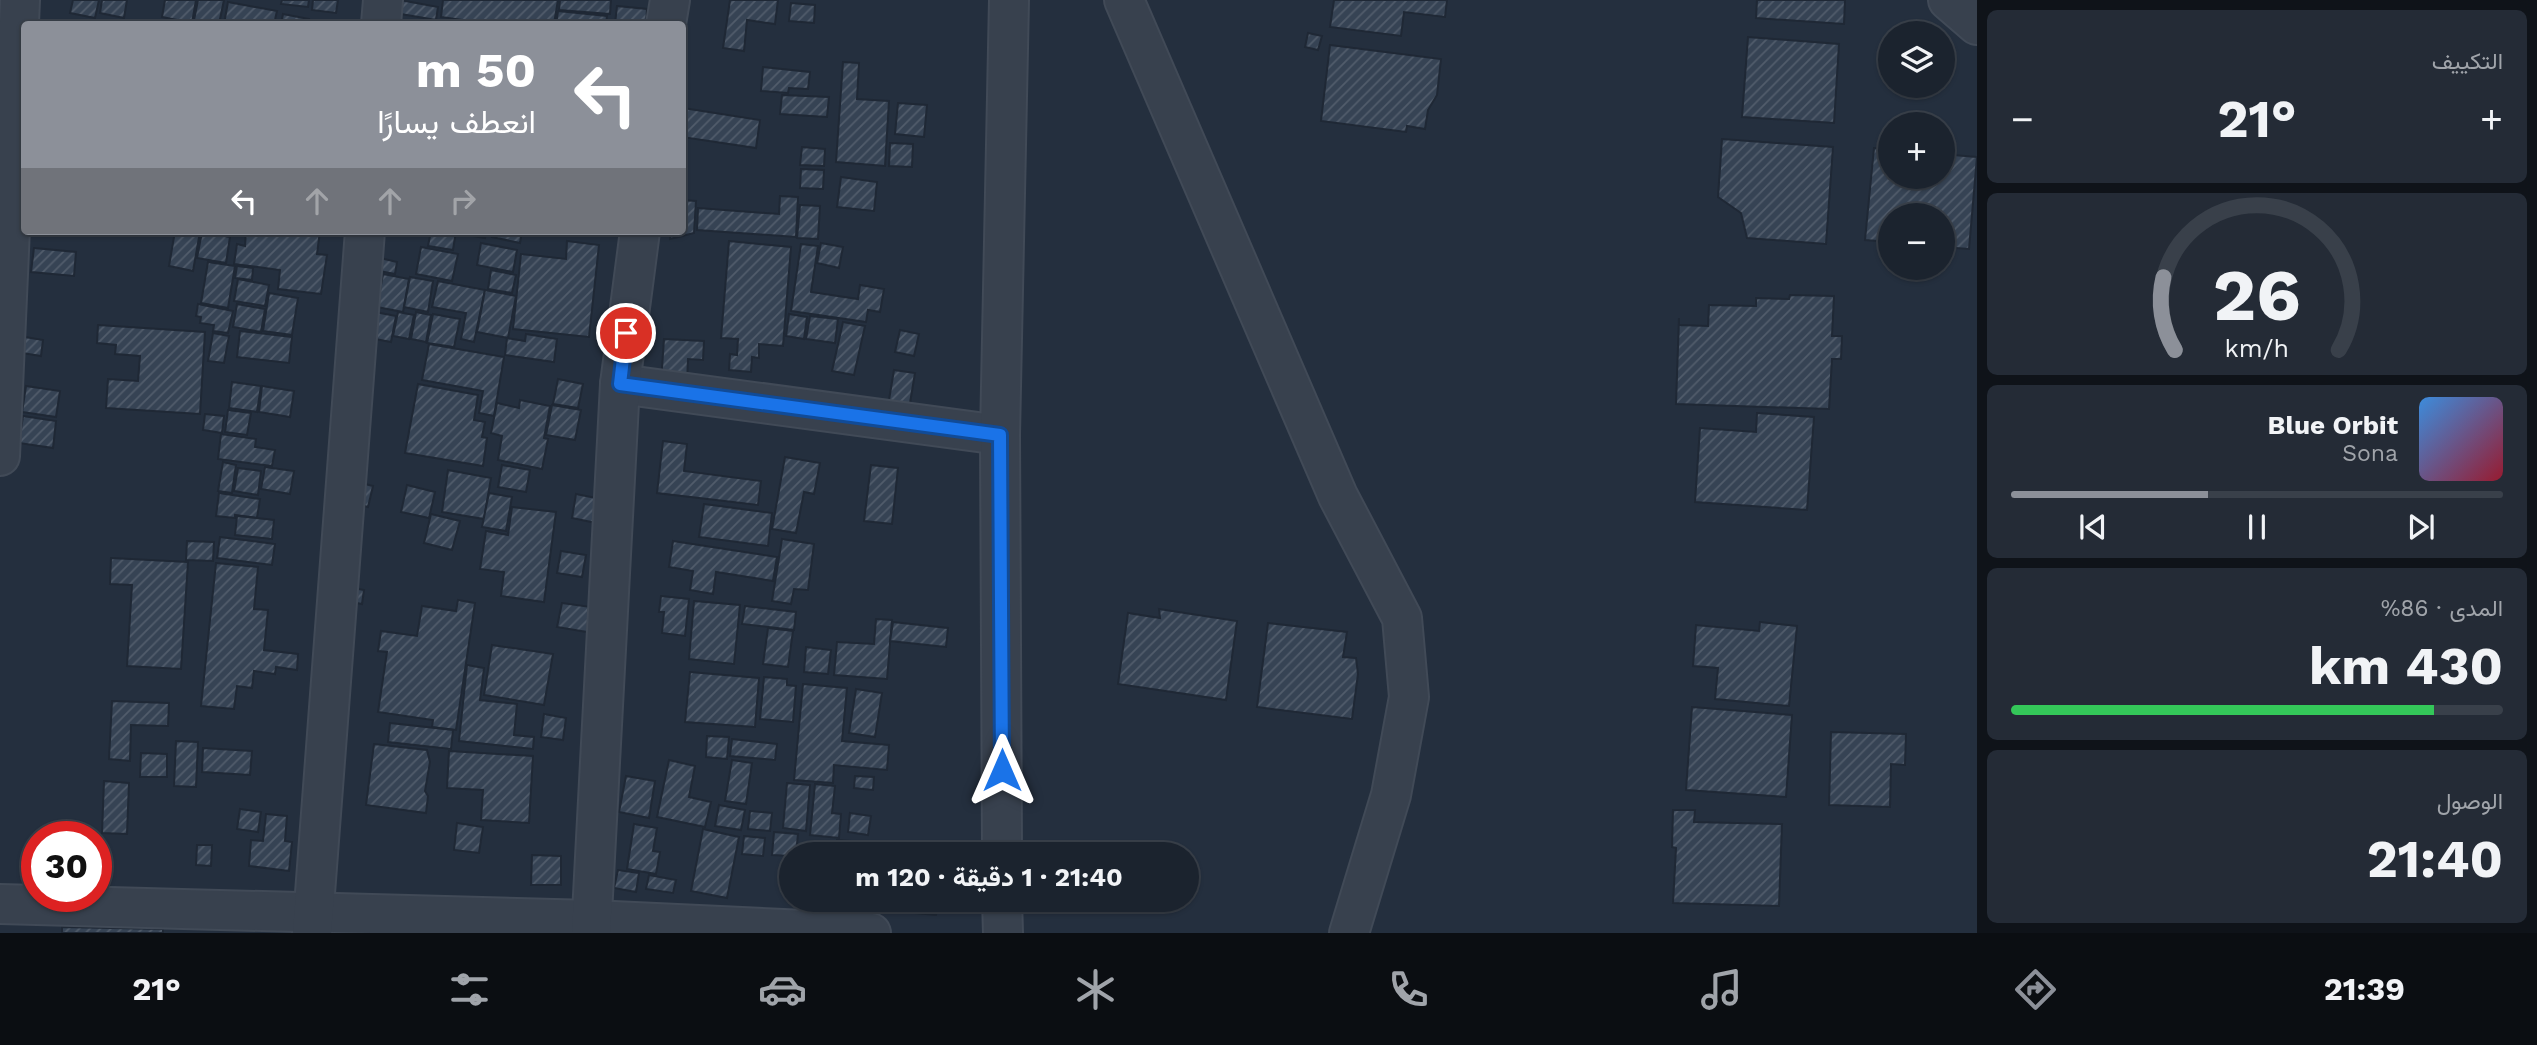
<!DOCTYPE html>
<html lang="ar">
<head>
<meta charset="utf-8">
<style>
	:root { --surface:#1b232e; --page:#242b36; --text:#f1f3f6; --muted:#a0a4aa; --line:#39404a; --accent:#8c9099 }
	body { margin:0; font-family:"Work Sans",Vazirmatn,sans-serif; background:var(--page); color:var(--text); direction:rtl; height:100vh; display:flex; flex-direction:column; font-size:26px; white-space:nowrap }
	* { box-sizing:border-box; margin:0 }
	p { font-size:23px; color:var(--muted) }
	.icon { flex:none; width:38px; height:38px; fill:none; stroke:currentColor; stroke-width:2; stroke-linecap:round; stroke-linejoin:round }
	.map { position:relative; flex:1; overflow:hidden; direction:ltr }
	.side { display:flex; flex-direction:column; gap:10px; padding:10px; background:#0f1319; width:560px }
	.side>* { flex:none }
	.hud { position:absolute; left:21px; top:21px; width:665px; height:214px; border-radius:7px; box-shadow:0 2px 5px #0004,0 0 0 2px var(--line); direction:rtl; background:#8c9099; color:#fff; overflow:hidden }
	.controls { position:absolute; left:1878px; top:21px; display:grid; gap:14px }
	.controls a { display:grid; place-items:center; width:77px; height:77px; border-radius:50%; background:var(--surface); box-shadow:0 2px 5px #0004,0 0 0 2px var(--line); font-size:35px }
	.speed { position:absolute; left:21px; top:821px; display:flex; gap:14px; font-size:35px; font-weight:700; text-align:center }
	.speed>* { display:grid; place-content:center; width:91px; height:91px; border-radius:50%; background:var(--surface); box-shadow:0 2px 5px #0004,0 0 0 2px var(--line); line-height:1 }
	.speed .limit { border:10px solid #d22; background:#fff; color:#111 }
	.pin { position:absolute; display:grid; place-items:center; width:60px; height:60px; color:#fff; margin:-30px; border:4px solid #fff; border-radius:50%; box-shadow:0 2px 7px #0007 }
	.me { position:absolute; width:77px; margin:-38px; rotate:0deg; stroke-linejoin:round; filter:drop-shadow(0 0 5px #0008) }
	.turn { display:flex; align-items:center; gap:24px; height:147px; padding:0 35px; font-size:32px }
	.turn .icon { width:91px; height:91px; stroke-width:2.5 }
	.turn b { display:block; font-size:49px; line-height:60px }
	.lanes { display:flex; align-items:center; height:66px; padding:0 35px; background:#0003; justify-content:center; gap:35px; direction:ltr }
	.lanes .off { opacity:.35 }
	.big { font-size:52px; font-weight:700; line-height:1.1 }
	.side .card { flex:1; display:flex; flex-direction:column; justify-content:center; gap:10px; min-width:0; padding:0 24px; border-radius:10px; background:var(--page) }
	.side .dial { align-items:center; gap:0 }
	.dial svg { height:182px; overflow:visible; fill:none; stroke:var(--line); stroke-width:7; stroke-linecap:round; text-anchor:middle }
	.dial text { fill:var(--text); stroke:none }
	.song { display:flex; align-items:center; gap:21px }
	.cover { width:84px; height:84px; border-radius:10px; background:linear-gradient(135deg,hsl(210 70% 55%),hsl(350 70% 35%)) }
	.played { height:7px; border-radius:4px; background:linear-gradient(90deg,var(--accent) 40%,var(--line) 40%) }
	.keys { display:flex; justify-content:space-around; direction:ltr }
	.heat { display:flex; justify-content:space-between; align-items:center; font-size:38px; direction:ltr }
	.charge { height:10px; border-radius:5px; background:linear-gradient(90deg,#34c759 86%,var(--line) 0) }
	.trip { position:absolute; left:779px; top:842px; width:420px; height:70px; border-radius:35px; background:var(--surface); box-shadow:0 2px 5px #0004,0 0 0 2px var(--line); font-weight:700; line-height:70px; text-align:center; direction:rtl }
	.tab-bar { display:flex; height:112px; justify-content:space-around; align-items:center; background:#0b0e12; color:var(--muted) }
	.tab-bar .icon { width:49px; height:49px }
	.tab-bar .current { color:var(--accent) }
	.tab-bar b { font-size:32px; color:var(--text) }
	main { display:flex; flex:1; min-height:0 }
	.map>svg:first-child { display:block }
</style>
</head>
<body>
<main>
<section class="side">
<div class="card"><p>التكييف</p>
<div class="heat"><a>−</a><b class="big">21°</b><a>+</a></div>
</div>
<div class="card dial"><svg viewBox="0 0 100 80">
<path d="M14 69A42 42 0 1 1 86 69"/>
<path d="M14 69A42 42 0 0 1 9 37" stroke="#8c9099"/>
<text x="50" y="56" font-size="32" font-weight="700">26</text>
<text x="50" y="72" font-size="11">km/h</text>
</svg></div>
<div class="card">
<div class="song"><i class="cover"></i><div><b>Blue Orbit</b><p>Sona</p></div></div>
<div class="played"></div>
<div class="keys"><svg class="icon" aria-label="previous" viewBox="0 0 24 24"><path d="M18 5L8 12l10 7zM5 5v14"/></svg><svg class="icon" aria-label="pause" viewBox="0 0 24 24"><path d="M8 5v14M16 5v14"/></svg><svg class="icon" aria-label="next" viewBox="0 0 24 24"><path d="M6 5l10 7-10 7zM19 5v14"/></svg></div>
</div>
<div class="card"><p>المدى · 86%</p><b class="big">430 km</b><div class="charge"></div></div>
<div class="card"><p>الوصول</p><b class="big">21:40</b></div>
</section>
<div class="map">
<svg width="1977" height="933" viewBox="0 0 1977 933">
	<defs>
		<pattern id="building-hatch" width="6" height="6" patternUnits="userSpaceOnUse" patternTransform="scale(1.75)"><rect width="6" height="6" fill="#364354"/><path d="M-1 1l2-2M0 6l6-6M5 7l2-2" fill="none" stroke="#515c6b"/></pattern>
	</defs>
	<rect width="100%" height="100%" fill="#242f3e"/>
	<!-- building -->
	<g fill="url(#building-hatch)" stroke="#1f2835" stroke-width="2">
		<path d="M73 0H99L95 18 70 13Z"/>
		<path d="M102 0H127L124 18 100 13Z"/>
		<path d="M165 0H196L192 23 162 17Z"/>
		<path d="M198 0H224L219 24 194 20Z"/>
		<path d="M282 0H309L308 7 281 4Z"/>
		<path d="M313 0H338L336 13 312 10Z"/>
		<path d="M400 0 438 7 436 20 395 13Z"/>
		<path d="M443 0H558L554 24H491L441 17Z"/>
		<path d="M560 0H611L610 14 559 10Z"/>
		<path d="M730 0H778L775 24 747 20 744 51 723 48Z"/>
		<path d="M1334 0H1447L1445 17 1404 12 1401 36 1330 27Z"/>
		<path d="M1757 0H1845L1844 24 1756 18Z"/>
		<path d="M228 2 277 11 274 24H224Z"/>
		<path d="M791 3 815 5 814 23 789 21Z"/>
		<path d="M617 6 647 9 646 24H615Z"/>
		<path d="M558 11 607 16 606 24H556Z"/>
		<path d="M283 14 309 19 308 24H281Z"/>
		<path d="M1308 33 1322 36 1318 50 1305 47Z"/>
		<path d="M1748 37 1839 44 1834 123 1742 117Z"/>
		<path d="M1330 45 1441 59 1437 95 1428 110 1425 129 1407 126 1406 132 1321 121Z"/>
		<path d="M843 62 859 63 857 99 889 101 885 166 836 162Z"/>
		<path d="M763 67 810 72 808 89 789 88 788 93 761 91Z"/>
		<path d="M782 95 829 97 827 117 780 114Z"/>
		<path d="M898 103 927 105 924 137 895 134Z"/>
		<path d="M683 108 760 120 756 148 682 137Z"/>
		<path d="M1722 139 1833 147 1826 244 1747 238 1741 213 1718 197Z"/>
		<path d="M890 143 913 144 912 167 889 166Z"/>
		<path d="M802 147 825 149 824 166 800 165Z"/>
		<path d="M1874 148 1890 149V177H1942V154L1977 157 1969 249 1942 247V215H1890V242L1865 240Z"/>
		<path d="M801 169 824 170 823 189 800 188Z"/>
		<path d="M841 177 877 182 874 211 837 207Z"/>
		<path d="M780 196 798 197 796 237 697 230 698 208 779 214Z"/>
		<path d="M682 200 696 201 694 233 670 239V231H682Z"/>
		<path d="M800 205 820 206 818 239 797 238Z"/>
		<path d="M175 231 200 232 193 271 169 266Z"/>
		<path d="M246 231H320L317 254 327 255 321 294 278 289 280 270 234 264 237 244 245 246Z"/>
		<path d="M431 231H456L453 250 428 246Z"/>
		<path d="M457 231H486L485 238 457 233Z"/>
		<path d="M493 231H522L520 243 492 237Z"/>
		<path d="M202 232 230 237 226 263 197 258Z"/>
		<path d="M567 241 599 245 589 337 513 329 521 254 566 259Z"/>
		<path d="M729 241 791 247 783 346 759 344V358L752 357 751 372 729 370 730 354 737 355 738 339 721 338Z"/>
		<path d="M481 243 517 250 513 272 477 265Z"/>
		<path d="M821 243 843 247 839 268 817 263Z"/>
		<path d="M801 244 818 246 811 292 858 299 860 285 884 289 880 312 868 310 866 322 791 311Z"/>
		<path d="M421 247 458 254 452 281 416 274Z"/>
		<path d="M34 248 76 252 74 276 31 272Z"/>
		<path d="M376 257 397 262 395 274 374 270Z"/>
		<path d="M208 262 235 266 228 308 201 303Z"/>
		<path d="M237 266 253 268 252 280 235 278Z"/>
		<path d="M491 270 516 275 512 293 488 289Z"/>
		<path d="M383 274 409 279 403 312 377 307Z"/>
		<path d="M410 277 433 281 428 312 404 307Z"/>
		<path d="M238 279 269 285 265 306 234 301Z"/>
		<path d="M438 281 485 290 474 342 461 339 466 313 432 307Z"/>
		<path d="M485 290 516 296 508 338 477 332Z"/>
		<path d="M269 293 298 298 292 335 263 331Z"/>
		<path d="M1790 295 1834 296 1832 336H1842L1841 359H1832L1829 409 1676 404 1679 318V325L1708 326 1709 305 1756 306V298L1789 299Z"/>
		<path d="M198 304 233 311 228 333 213 331 214 325 200 323 201 317 196 316Z"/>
		<path d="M237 304 265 309 261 332 233 327Z"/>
		<path d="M375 312 396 316 391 342 370 338Z"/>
		<path d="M398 312 414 315 409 339 393 336Z"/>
		<path d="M416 312 431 315 426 342 411 339Z"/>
		<path d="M433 314 460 319 454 347 427 343Z"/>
		<path d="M789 314 807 317 804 339 786 336Z"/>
		<path d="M810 316 838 319 835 343 806 339Z"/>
		<path d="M843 322 865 326 854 375 832 371Z"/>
		<path d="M98 325 205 332 200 414 106 408 108 379 138 381 140 356 115 354 116 345 97 343Z"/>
		<path d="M900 330 919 334 914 356 895 352Z"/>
		<path d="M240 331 292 337 289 363 237 357Z"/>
		<path d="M213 333 229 336 224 363 208 361Z"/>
		<path d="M526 334 557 339 554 362 505 355 507 338 525 341Z"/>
		<path d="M25 337 43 340 41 356 22 353Z"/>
		<path d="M664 339 704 341 703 360 688 359 687 384 661 383Z"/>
		<path d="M429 344 504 357 494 416 479 413 483 391 422 380Z"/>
		<path d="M894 370 915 373 909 409 888 406Z"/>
		<path d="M558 379 583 384 578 408 553 404Z"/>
		<path d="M232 382 261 386 257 412 229 408Z"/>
		<path d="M418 384 478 395 474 420 485 422 482 437 487 438 483 466 405 453Z"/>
		<path d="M26 386 60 391 56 417 22 412Z"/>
		<path d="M262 386 294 391 290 417 259 412Z"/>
		<path d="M520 400 550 406 544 438 548 439 542 469 498 460 502 436 491 433 497 403 519 408Z"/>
		<path d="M552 405 581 410 575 440 546 435Z"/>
		<path d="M228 410 251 413 247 435 225 432Z"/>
		<path d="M1757 413 1814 417 1807 510 1695 502 1700 428 1756 432Z"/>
		<path d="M205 414 224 416 222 433 203 430Z"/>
		<path d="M23 416 56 421 53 448 19 443Z"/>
		<path d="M221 434 256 439 255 447 275 450 272 466 218 459Z"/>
		<path d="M663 441 687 444 684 471 761 481 758 505 657 493Z"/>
		<path d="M785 457 820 463 814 494 804 492 796 533 772 529Z"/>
		<path d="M223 462 236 465 232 493 218 491Z"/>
		<path d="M502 465 530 470 526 492 498 487Z"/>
		<path d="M871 465 898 468 892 524 864 521Z"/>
		<path d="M265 467 294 471 290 494 261 489Z"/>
		<path d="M238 468 261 471 258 495 234 491Z"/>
		<path d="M448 470 491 478 484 519 442 512Z"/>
		<path d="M357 482 373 486 368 507 352 503Z"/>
		<path d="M407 485 435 492 429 518 401 512Z"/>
		<path d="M219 493 260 499 257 518 235 515V518L216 516Z"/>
		<path d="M489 493 512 497 506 531 482 527Z"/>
		<path d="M576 494 606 500 601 524 572 518Z"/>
		<path d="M704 504 772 513 768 546 699 537Z"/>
		<path d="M512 507 556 512 544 602 501 596 504 572 480 569 486 531 508 535Z"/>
		<path d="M431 514 460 521 452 550 424 543Z"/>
		<path d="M237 516 274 520 272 539 235 535Z"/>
		<path d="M220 537 275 544 272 565 217 558Z"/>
		<path d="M782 539 814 544 808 590 794 589 791 604 772 601Z"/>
		<path d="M187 541 214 542 213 561 186 560Z"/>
		<path d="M673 541 777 557 773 581 716 572 713 594 690 590 693 571 669 567Z"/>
		<path d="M561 551 586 555 582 577 557 573Z"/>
		<path d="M111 558 188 562 181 669 127 666 132 585 110 584Z"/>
		<path d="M216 563 258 567 254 609 268 610 264 650 298 654 297 670 276 667 275 674 254 671 252 688 237 686 234 709 201 706Z"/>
		<path d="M348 587 364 590 362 604 345 601Z"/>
		<path d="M661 596 689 599 685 636 662 633 664 612H659Z"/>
		<path d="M458 600 475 603 456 730 432 727 433 720 378 712 387 652 378 651 381 631 417 636 422 606 456 611Z"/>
		<path d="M694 601 740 605 734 664 689 659Z"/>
		<path d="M562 603 591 607 587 632 557 627Z"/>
		<path d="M745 606 796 612 794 630 742 624Z"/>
		<path d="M1159 609 1237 621 1226 700 1118 684 1128 613 1160 618Z"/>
		<path d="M876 619 892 620 887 679 834 675 837 642 874 644Z"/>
		<path d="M893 622 948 628 946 647 890 641Z"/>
		<path d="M1760 622 1797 626 1789 706 1715 699 1718 668 1693 666 1696 625 1759 631Z"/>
		<path d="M1268 623 1347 632 1343 657 1356 658 1358 674 1352 719 1257 707Z"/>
		<path d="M768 628 793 631 788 667 763 664Z"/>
		<path d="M492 645 553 654 544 705 484 695Z"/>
		<path d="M806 647 831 650 828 674 804 672Z"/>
		<path d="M467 665 484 668 480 700 517 704 514 735 534 737 533 749 459 741Z"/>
		<path d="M690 672 759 678 755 727 685 722Z"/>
		<path d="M764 677 787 679V685L796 686 793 722 760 719Z"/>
		<path d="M803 684 847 688 842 741 889 745 887 770 834 765 833 783 794 780Z"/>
		<path d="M856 689 882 693 875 737 849 733Z"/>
		<path d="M112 701 169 703 168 726 131 725 130 761 109 759Z"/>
		<path d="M1692 707 1792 715 1786 797 1686 790Z"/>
		<path d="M544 714 566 718 563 740 541 737Z"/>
		<path d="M390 723 453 730 451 749 388 742Z"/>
		<path d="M1831 732 1906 734 1905 765 1891 764 1890 807 1829 805Z"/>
		<path d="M707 736 729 737 727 759 706 757Z"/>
		<path d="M732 739 777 744 775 760 730 756Z"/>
		<path d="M176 741 198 742 196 787 174 786Z"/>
		<path d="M374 744 427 750 430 762 425 791 428 796 426 813 366 805Z"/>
		<path d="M203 748 252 751 250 775 202 772Z"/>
		<path d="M449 751 533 756 529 823 481 820 483 790 447 788Z"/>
		<path d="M141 753 167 754V777H140Z"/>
		<path d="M669 760 695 766 689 797 711 802 705 827 657 817Z"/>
		<path d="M732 760 752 763 746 804 725 801Z"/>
		<path d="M626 776 655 781 649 818 619 812Z"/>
		<path d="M855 776 874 777 873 790 854 788Z"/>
		<path d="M104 781 129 783 127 834 102 833Z"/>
		<path d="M787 783 810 785 806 831 783 828Z"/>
		<path d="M815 784 835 786 832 813 841 814 839 838 810 835Z"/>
		<path d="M719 805 745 810 741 830 715 826Z"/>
		<path d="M240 809 261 812 258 832 237 829Z"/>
		<path d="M1673 810H1695L1694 822 1782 824 1779 906 1673 903 1676 848 1672 847Z"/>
		<path d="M750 811 772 813 770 831 748 829Z"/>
		<path d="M850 813 871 816 868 835 848 832Z"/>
		<path d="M266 814 287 816 285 841 292 842 289 871 249 866 251 840 263 841Z"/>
		<path d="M457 823 483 827 479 853 454 850Z"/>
		<path d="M634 824 657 828 653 851 660 852 656 874 627 869Z"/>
		<path d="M703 829 739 837 727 898 691 891Z"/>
		<path d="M774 832 798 834 796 854H791V856L772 855Z"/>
		<path d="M744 836 765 838 763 856 742 854Z"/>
		<path d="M837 840 863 842 862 854H836Z"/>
		<path d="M902 844 965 849V854H901Z"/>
		<path d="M197 845H212L211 866 196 865Z"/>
		<path d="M532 855 561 856V885H531Z"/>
		<path d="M618 870 639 873 636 892 614 888Z"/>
		<path d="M649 875 676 880 673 893 646 889Z"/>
		<path d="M897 900H961L960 906 937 904 936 915 916 913V903Z"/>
		<path d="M62 927 163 929V933H62Z"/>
	</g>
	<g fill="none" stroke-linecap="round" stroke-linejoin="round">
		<defs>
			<g id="minor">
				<path d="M1124 0 1338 496 1402 618 1409 697 1391 795 1349 933"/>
				<path d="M1948 0 1977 25"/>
				<path d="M381 24 383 0"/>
				<path d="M666 24 670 0"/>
				<path d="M620 384 1000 435"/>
				<path d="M0 456 20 0"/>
				<path d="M1002 854 1000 435 1009 0"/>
				<path d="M1002 900 1003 933"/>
				<path d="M0 904 592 920 871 933"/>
				<path d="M312 933 365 231"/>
				<path d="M591 933 620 384 640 231"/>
			</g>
		</defs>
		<!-- minor casing -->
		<use href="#minor" stroke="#414a57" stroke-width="42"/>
		<!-- minor -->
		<use href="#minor" stroke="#38414e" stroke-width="38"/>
	</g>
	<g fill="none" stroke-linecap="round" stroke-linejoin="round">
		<defs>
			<path id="route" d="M626 333 620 384 1000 435 1002 770"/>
		</defs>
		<!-- route casing -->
		<use href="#route" stroke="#114b97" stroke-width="18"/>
		<!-- route -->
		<use href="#route" stroke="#1a73e8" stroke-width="12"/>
	</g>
</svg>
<div class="controls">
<a><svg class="icon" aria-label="layers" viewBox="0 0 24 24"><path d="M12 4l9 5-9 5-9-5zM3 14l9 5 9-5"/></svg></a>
<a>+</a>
<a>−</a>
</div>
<div class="speed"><div class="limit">30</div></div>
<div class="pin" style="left:626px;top:333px;background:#d93025"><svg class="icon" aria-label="arrive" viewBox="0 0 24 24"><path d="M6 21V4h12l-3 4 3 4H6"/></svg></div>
<svg class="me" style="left:1002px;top:770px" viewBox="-20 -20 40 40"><path d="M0-17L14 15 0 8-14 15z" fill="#1a73e8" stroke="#fff" stroke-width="4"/></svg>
<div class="trip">21:40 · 1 دقيقة · 120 m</div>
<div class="hud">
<div class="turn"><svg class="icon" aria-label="left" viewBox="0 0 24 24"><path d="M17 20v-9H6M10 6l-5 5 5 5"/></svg><div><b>50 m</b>انعطف يسارًا</div></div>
<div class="lanes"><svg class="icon" aria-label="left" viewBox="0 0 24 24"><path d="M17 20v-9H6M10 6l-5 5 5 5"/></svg><svg class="icon off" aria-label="ahead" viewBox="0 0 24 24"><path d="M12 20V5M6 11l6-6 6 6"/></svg><svg class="icon off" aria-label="ahead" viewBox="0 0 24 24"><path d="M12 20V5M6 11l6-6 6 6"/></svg><svg class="icon off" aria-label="right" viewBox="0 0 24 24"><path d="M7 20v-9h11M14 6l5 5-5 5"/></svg></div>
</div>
</div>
</main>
<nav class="tab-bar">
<b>21:39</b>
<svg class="icon current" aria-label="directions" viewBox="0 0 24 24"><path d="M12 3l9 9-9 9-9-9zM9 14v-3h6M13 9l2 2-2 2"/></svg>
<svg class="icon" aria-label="music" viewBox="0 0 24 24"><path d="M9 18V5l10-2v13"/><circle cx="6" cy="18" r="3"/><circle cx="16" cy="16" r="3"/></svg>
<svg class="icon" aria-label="phone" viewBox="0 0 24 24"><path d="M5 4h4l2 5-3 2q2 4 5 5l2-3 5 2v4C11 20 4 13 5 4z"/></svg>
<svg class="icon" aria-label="climate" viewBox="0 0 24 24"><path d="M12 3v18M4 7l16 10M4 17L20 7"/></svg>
<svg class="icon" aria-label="car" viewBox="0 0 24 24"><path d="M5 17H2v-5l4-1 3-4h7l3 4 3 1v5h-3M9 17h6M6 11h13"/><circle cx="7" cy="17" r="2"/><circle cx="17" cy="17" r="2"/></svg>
<svg class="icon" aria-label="filters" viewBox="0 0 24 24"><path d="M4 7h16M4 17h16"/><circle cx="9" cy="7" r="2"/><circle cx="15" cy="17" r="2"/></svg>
<b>21°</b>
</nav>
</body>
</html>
